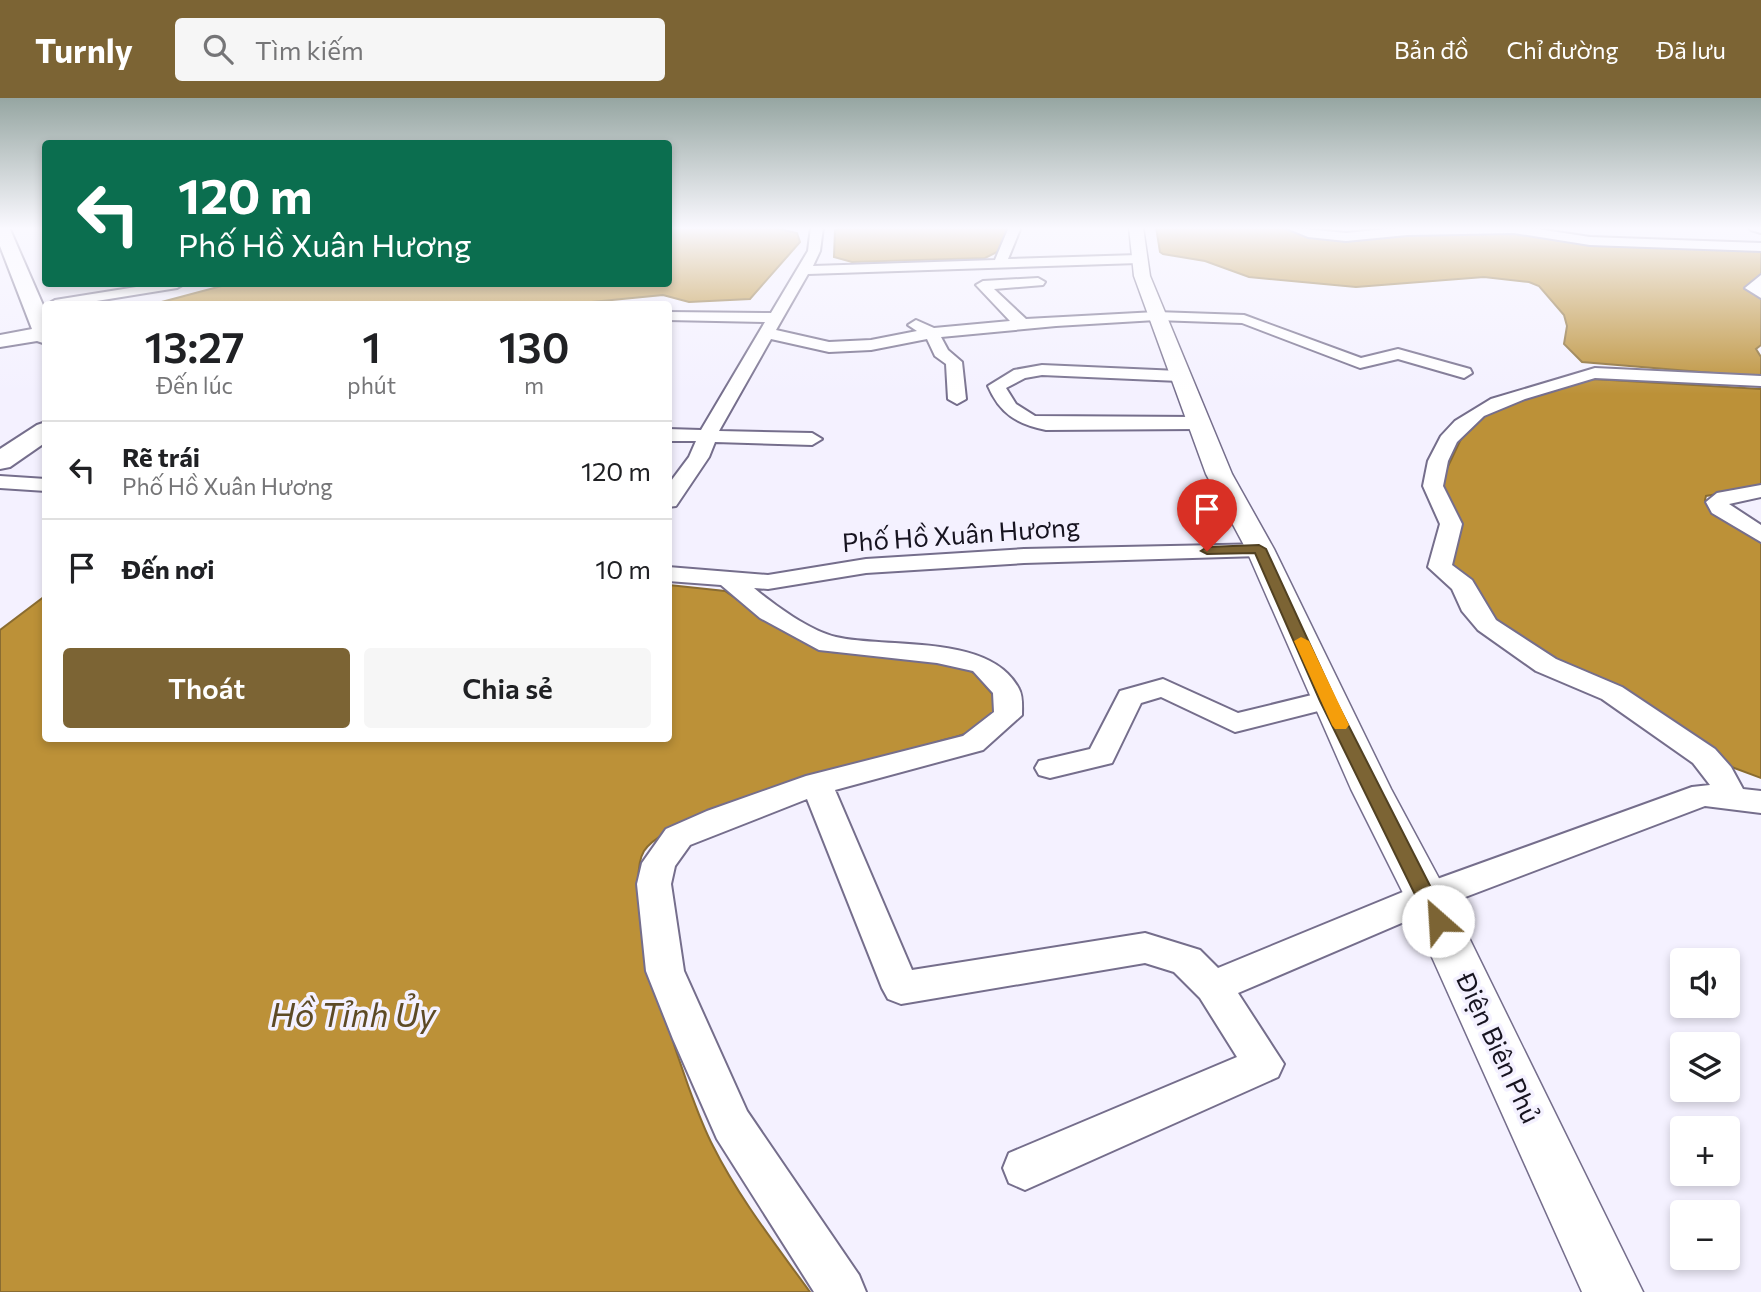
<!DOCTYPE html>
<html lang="vi">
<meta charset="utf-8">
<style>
body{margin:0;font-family:Commissioner,sans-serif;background:#f6f6f6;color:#202124;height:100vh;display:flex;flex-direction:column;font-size:26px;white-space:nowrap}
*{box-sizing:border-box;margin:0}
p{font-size:23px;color:#757577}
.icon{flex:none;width:38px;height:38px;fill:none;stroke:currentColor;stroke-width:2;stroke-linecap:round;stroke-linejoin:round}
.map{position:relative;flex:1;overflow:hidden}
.details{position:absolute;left:42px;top:203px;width:630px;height:441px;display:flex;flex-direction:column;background:#fff;border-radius:7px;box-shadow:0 4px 10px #0003}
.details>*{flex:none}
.guide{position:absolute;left:42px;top:42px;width:630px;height:147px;border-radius:7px;box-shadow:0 4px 10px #0003;background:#0b6e4f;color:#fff;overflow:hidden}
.buttons{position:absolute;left:1670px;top:850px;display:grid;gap:14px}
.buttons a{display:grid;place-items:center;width:70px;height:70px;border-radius:7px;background:#fff;box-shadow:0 4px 10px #0003;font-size:35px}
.pin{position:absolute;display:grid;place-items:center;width:60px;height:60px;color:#fff;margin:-72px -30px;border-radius:50% 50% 50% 0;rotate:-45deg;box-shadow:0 0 7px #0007}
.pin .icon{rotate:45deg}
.me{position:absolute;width:77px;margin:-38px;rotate:334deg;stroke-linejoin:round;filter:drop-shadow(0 0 5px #0008)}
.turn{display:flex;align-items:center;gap:24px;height:147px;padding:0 21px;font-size:32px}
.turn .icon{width:91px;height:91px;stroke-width:2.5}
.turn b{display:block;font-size:49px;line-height:60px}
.eta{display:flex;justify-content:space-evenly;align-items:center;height:119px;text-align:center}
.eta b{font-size:42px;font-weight:600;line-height:49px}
.button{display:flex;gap:14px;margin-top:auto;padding:14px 21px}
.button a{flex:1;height:80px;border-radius:7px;background:#7c6434;color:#fff;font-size:28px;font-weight:600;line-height:80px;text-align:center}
.button a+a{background:#f6f6f6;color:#202124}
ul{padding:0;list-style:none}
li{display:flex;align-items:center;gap:21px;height:98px;padding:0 21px;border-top:2px solid #e0e0e0}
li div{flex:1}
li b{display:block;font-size:26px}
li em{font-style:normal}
header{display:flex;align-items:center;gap:42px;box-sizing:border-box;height:98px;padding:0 35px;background:#7c6434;color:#fff}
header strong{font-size:33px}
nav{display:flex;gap:38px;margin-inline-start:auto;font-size:24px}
.search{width:490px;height:63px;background:#f6f6f6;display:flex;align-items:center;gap:18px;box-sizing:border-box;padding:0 24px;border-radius:7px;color:#757577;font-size:26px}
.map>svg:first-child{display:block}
.water{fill:#bc9138;stroke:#8a6c31;stroke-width:2}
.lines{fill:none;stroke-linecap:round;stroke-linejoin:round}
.minor-casing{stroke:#756e8c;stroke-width:4}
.tertiary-casing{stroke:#756e8c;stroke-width:3}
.secondary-casing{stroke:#756e8c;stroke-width:4}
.minor{fill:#fff;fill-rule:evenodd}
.tertiary{fill:#fff;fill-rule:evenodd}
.secondary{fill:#fff;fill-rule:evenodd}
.route{fill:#7c6434;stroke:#514122;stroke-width:2}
.slow{fill:#f59e0b}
.labels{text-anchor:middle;stroke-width:7;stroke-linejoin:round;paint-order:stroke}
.street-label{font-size:26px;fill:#171420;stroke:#f4f1ff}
.near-water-label{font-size:33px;font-style:italic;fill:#5d4a25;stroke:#f4f1ff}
</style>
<header>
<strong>Turnly</strong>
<div class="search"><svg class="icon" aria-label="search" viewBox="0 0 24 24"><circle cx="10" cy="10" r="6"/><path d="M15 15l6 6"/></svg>Tìm kiếm</div>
<nav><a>Bản đồ</a><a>Chỉ đường</a><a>Đã lưu</a></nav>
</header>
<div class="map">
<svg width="1761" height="1194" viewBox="0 0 1761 1194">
<rect width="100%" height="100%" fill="#f4f1ff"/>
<!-- water -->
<g class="water">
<polygon points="669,129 771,129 797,135 800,144 750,201 689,204 663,197 571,206 154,206 229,186 668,186"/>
<polygon points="846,129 1010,129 999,153 985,160 852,164 834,159 835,132"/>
<polygon points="1156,129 1285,129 1306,137 1497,132 1589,143 1761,152 1761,176 1745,191 1761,200 1761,247 1756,251 1761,259 1761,279 1582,264 1564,246 1567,228 1564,217 1539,188 1529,184 1484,179 1356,189 1249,179 1205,163 1163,156 1160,154"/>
<polygon points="1593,281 1761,291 1761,389 1706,398 1705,402 1761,441 1761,680 1729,668 1499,529 1449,468 1442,381 1469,324 1524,299"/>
<path d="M 669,487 L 725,493 L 779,530 L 831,554 L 899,558 L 961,567 L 975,576 L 995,599 L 995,613 C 988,619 982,626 975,631 C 966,637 951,640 940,643 C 898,657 855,665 812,678 C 778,689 661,725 644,753 C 618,796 689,1002 713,1048 C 739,1100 776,1147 810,1194 L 0,1194 L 0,532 L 45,498 L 46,640 L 668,640 Z"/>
</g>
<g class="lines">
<defs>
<g id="minor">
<polygon points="811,129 823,129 820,153 813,168 995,162 1009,129 1021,129 1008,161 1138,157 1144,161 1138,165 808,176 776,232 829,244 871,242 917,233 908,227 916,222 934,230 1010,223 976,187 983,183 1038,180 1045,184 1043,187 994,191 1026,221 1156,214 1244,217 1361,260 1398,251 1470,271 1472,275 1464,280 1398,261 1360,270 1242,225 1156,222 1056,228 941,239 948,252 962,264 966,301 957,306 948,301 946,266 935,258 927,241 871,252 829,254 771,241 719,333 812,335 822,341 812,347 715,344 709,359 676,408 668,409 668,387 689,359 696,343 668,343 668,331 701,332 765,224 668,222 668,214 771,215 808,153"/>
<polygon points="1284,129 1346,135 1407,129 1524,129 1590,139 1761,145 1761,153 1590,147 1514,135 1407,137 1346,143 1308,139"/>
<polygon points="1761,177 1761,200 1745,190"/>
<polygon points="155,186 184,186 177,190 78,206 48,206 55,202"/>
<path d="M 1042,267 L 1179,273 L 1187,278 L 1179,283 L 1042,277 L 1025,280 L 1006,290 L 1016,306 L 1035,318 L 1197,319 L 1206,325 L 1197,331 L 1046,332 C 1017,326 1000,316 988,288 L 1014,272 Z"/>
<path d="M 1595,270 L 1761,278 L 1761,288 L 1595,280 L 1525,301 L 1484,318 L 1457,344 L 1448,363 L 1443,388 L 1462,426 L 1452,467 L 1472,482 L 1496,522 L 1556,561 L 1622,589 L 1715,651 L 1731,669 L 1743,691 L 1761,693 L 1761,715 L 1705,708 L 1439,809 L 1238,895 L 1284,966 L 1278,979 L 1025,1092 L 1009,1085 L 1003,1070 L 1009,1055 L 1237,959 L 1200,900 L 1174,874 L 1145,865 L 901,906 L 888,901 L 882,890 L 807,701 L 690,747 L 675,768 L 671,786 L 684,873 L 747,1013 L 859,1177 L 866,1194 L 814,1194 L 717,1041 L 673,941 L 646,873 L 637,786 L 642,765 L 666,731 L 707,713 L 806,678 L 963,638 L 994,614 L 993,595 L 973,573 L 937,565 L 819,552 L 760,520 L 721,487 L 668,483 L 668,469 L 768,477 L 866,461 L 1024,451 L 1268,446 L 1271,451 L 1268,456 L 1260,458 L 1024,465 L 866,475 L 768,491 L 754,490 C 774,507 810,533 836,539 C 888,551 991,535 1019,591 C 1023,598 1022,609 1022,617 L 983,652 L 835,692 L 912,872 L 1145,835 L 1200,852 L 1218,870 L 1415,789 L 1692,689 L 1710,687 L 1693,665 L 1602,601 L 1536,573 L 1478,532 L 1462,513 L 1452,491 L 1428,469 L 1440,426 L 1423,388 L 1428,363 L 1441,338 L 1455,323 L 1491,301 Z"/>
<polygon points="0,378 46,381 46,393 0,390"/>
<polygon points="1761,387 1761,399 1729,406 1761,427 1761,444 1712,415 1706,404 1717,395"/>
<polygon points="1163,581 1238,615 1328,593 1338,596 1342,602 1338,608 1235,634 1161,599 1141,605 1112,665 1050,680 1039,677 1035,670 1039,663 1090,651 1120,593"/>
</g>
<polygon id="tertiary" points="1129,129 1143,129 1150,178 1232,376 1274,451 1391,691 1449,799 1643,1194 1582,1194 1405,799 1351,691 1246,451 1206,376 1134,178"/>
<g id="secondary">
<polygon points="0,129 9,129 46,214 46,246 37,243 0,249 0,237 32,231 0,148"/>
<polygon points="1749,129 1761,129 1761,135 1751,132"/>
<polygon points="46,324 46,344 10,369 0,371 0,351 37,327"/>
</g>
</defs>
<!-- minor casing -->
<use href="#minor" class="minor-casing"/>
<!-- tertiary casing -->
<use href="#tertiary" class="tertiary-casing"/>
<!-- secondary casing -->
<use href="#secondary" class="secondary-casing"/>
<!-- minor -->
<use href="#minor" class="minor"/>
<!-- tertiary -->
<use href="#tertiary" class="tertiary"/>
<!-- secondary -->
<use href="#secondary" class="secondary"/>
</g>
<!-- sky -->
<linearGradient id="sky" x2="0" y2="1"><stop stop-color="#96a6a2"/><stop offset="0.44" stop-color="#faf9ff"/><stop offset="1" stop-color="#faf9ff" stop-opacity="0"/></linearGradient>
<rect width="1761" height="296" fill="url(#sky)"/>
<!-- route -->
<polygon class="route" points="1259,447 1266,451 1336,603 1448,823 1445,829 1431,829 1428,823 1320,603 1255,455 1207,456 1201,453 1207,449"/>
<!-- slow -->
<polygon class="slow" points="1301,539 1309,543 1349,627 1346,631 1335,631 1332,627 1294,543"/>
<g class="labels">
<!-- street labels -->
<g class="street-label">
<text transform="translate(961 437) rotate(-4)" y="9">Phố Hồ Xuân Hương</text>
<text transform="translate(1498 950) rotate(65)" y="9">Điện Biên Phủ</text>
</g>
<!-- near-water labels -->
<g class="near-water-label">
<text x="353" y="929">Hồ Tỉnh Ủy</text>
</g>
</g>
</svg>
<div class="buttons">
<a><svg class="icon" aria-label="sound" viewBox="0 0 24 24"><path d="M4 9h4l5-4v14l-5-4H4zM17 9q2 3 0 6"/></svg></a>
<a><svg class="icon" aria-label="layers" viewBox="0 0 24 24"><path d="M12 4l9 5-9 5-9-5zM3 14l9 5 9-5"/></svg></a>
<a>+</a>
<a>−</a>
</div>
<div class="pin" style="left:1207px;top:453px;background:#d93025"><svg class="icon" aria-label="arrive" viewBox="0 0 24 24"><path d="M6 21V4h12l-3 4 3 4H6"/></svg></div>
<svg class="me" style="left:1438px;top:823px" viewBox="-20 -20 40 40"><circle r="19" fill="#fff"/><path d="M0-13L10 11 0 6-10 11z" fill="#7c6434"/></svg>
<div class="guide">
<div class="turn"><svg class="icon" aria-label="left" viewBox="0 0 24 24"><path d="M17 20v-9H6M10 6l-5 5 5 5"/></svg><div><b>120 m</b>Phố Hồ Xuân Hương</div></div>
</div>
<section class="details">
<div class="eta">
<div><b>13:27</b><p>Đến lúc</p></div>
<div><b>1</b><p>phút</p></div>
<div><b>130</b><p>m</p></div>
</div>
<ul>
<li><svg class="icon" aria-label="left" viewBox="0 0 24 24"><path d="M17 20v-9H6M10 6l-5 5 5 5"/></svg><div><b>Rẽ trái</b><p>Phố Hồ Xuân Hương</p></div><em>120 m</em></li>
<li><svg class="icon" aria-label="arrive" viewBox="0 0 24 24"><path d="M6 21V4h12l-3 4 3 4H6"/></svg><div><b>Đến nơi</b></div><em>10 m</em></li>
</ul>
<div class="button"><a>Thoát</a><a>Chia sẻ</a></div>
</section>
</div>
